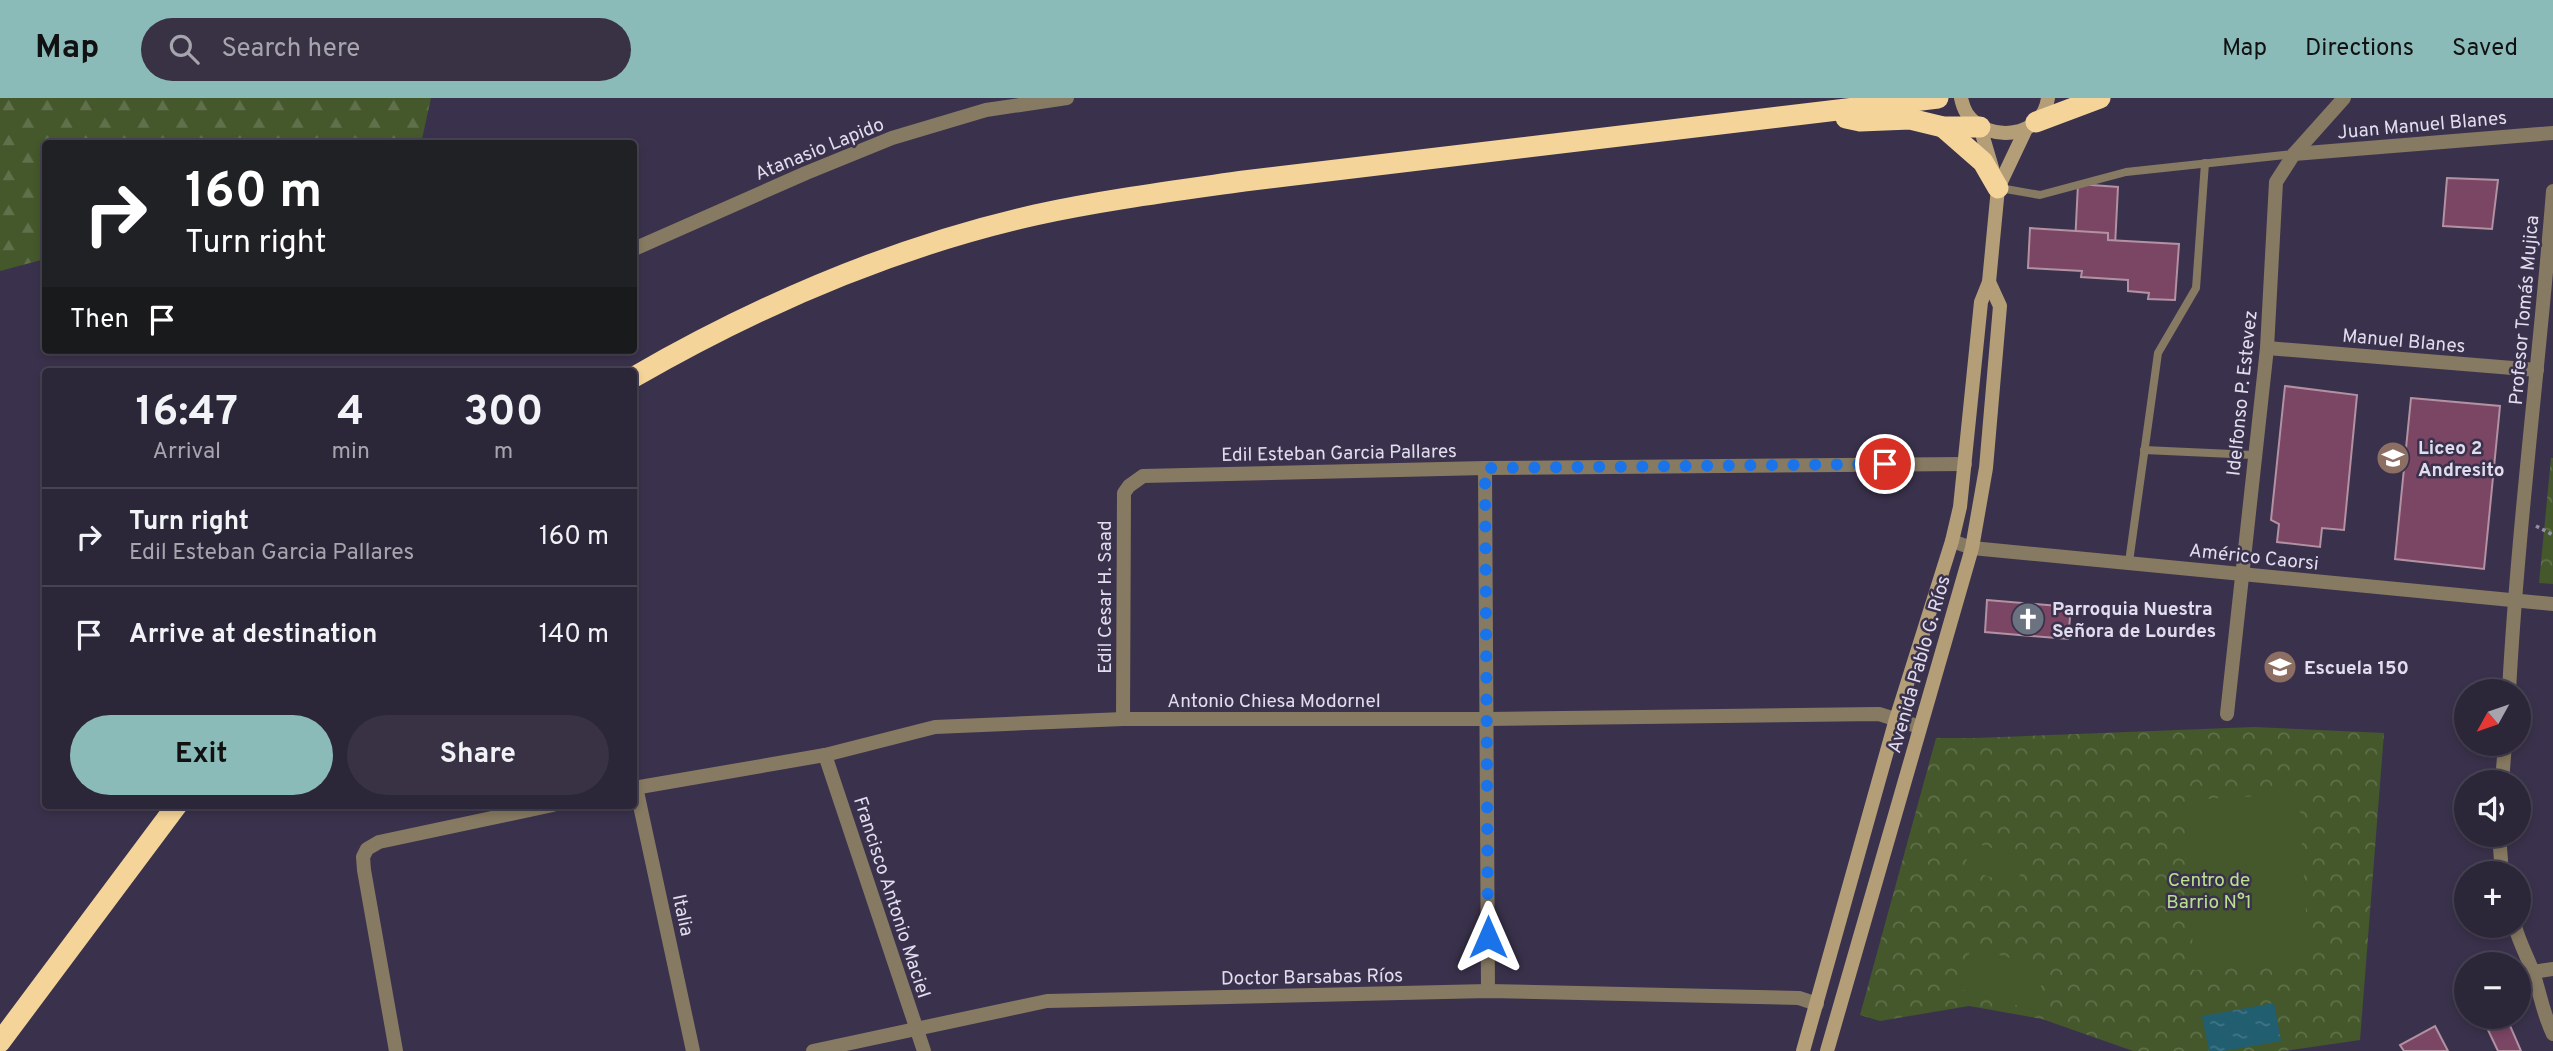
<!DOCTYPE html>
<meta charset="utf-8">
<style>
body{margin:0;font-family:Overpass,sans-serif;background:#383244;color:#f1f3f6;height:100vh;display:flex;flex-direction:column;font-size:26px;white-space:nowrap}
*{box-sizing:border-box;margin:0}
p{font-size:23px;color:#a6a5ae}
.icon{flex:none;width:38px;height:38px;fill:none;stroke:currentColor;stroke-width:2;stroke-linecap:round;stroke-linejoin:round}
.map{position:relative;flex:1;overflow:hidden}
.sheet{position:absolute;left:42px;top:270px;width:595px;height:441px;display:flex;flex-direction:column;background:#2c2639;border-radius:7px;box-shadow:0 4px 10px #0003,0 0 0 2px #484353}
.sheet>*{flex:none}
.top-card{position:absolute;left:42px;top:42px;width:595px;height:214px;border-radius:7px;box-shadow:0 4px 10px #0003,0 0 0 2px #484353;background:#202124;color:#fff;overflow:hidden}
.needle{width:46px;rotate:230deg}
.buttons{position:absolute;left:2454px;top:581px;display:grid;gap:14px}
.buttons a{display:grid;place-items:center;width:77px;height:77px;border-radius:50%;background:#2c2639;box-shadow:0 4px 10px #0003,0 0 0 2px #484353;font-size:35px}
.pin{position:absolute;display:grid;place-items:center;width:60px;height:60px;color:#fff;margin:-30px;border:4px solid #fff;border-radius:50%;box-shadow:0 2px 7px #0007}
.me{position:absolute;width:77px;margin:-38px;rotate:0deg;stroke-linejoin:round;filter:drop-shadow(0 0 5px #0008)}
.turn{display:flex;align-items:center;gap:24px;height:147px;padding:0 28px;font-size:32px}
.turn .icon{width:91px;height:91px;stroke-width:2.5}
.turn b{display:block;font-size:49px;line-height:60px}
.then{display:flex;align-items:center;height:66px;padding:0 28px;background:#0003;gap:14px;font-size:26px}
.eta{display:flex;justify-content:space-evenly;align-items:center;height:119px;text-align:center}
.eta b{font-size:42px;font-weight:700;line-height:49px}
.action{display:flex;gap:14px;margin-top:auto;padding:14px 28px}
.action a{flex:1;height:80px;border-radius:42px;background:#8bbbb9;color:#111;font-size:28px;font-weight:700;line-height:80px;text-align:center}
.action a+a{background:#383244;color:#f1f3f6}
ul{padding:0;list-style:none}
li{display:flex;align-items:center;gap:21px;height:98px;padding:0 28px;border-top:2px solid #484353}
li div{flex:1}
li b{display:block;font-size:26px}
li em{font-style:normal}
header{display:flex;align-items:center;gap:42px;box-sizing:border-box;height:98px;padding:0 35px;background:#8bbbb9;color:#111}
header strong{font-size:33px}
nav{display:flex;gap:38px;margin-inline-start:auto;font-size:24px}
.search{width:490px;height:63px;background:#383244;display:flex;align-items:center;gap:18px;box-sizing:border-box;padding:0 24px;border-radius:38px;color:#a6a5ae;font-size:26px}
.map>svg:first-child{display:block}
.forest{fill:url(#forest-firs)}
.park{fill:url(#park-crowns)}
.pitch{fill:#44582b}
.water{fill:url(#water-ripples)}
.building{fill:#7b4564;stroke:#b291a2;stroke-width:2}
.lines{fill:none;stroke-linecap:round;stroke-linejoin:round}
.path{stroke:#958fa4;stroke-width:3.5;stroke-dasharray:3.5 3.5;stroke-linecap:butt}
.lane{stroke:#877a62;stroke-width:8}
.street{stroke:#877a62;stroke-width:14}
.secondary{stroke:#b39e78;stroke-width:14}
.highway{stroke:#f4d498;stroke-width:21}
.route{stroke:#1a73e8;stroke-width:12;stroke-dasharray:0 21.6}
.labels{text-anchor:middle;stroke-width:5;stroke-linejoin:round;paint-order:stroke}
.street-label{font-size:19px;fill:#e1ddee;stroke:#3a324c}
.poi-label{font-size:19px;font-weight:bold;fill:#e1ddee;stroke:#3a324c;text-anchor:start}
.park-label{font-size:19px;fill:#bae08e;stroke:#3a324c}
</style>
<header>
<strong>Map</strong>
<div class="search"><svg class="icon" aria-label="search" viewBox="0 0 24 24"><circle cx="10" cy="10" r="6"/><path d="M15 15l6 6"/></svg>Search here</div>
<nav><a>Map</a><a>Directions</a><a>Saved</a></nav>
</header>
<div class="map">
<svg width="2553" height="953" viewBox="0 0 2553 953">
<defs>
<pattern id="forest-firs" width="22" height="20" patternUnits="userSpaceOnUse" patternTransform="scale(1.75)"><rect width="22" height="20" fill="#44582b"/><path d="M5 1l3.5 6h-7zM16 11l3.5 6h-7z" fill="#5f704a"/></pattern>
<pattern id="park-crowns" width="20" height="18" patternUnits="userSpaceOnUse" patternTransform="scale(1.75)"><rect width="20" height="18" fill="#44582b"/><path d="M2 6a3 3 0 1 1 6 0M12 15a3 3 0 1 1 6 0" fill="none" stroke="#5f704a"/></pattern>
<pattern id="water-ripples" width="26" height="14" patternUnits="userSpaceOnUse" patternTransform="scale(1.75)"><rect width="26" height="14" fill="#215e70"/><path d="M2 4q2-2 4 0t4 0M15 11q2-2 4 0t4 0" fill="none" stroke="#417585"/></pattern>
</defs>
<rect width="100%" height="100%" fill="#3a324c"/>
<!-- forest -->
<polygon class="forest" points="0,0 431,0 422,41 403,45 46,46 45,161 0,173"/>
<!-- park -->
<g class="park">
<polygon points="2551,360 2553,360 2553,486 2539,485"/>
<polygon points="2254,629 2384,635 2360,942 2284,953 2133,953 2042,921 1969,908 1880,923 1860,917 1936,640 1976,640"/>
</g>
<!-- pitch -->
<g class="pitch">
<polygon points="2299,696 2309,866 2194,872 2185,702"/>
<polygon points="1972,744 2025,760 2017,787 1964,771"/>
<polygon points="1971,849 2046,870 2034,912 1959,891"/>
</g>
<!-- water -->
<polygon class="water" points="2274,905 2281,943 2224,953 2209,953 2202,918"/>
<!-- building -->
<g class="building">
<polygon points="2447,80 2498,82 2492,131 2443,128"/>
<polygon points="2078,86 2118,89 2115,148 2075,146"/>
<polygon points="2030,130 2108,135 2108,142 2179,146 2175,202 2148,201 2149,195 2128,193 2128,182 2081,179 2082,173 2028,170"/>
<polygon points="2285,288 2357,297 2344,432 2322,430 2320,449 2277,444 2279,426 2271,422"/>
<polygon points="2411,300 2500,308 2484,471 2395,461"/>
<polygon points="1987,502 2071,509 2068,541 1985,534"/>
<polygon points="2477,919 2496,919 2480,926"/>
<polygon points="2508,923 2521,953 2498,953 2488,932"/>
<polygon points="2435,928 2448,953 2404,953 2400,947"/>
</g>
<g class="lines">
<!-- path -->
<polyline class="path" points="2536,428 2553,437"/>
<!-- lane -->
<g class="lane">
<polyline points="2000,90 2040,97 2126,74 2294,56"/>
<polyline points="2144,352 2254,357"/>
<polyline points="2129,464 2158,255 2196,190 2205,65"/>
</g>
<!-- street -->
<g class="street">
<polyline points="2294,56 2553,35"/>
<polyline points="634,151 806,75 892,40 986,12 1067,0"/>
<polyline points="2267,250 2537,272"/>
<polyline points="1485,370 1488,893"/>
<polyline points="1952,443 1972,450 2553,506"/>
<path d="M 2509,593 C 2518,426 2540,260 2553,93"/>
<polyline points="2227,616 2267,250 2276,84 2294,56 2344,0"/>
<polyline points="1123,621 1124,395 1129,388 1143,378 1485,370 1965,366"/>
<polyline points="825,657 924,953"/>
<polyline points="2502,684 2505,646"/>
<polyline points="636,689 693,953"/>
<polyline points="634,690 825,657 935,629 1123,621 1488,621 1879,616 1920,629"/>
<polyline points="2499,737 2502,775"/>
<path d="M 2515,828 C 2519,844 2527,858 2533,874 C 2540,895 2543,916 2553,936"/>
<polyline points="2533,874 2553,871"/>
<polyline points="396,953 364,772 363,759 367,751 379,744 553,707"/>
<polyline points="813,953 1047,903 1488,893 1799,900 1817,906"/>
</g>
<!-- secondary -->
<g class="secondary">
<path d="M 1961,0 C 1962,5 1964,11 1967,16 C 1988,46 2043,40 2048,0"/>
<polyline points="1998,90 2026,31"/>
<polyline points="1803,953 1896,621 1952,443 1960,409 1981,204 1989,184 1998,90 1980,29"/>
<polyline points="1827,953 1972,450 1986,370 2000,208 1989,184"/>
</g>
<!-- highway -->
<g class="highway">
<polyline points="1846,20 1860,23 1910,21 1943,29 1980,29"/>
<polyline points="2036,24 2100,0"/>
<polyline points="1943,29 1983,64 1998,90"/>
<path d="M 634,279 C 759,207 893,149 1035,117 C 1104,102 1174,93 1244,83 L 1938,0"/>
<polyline points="0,944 177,707"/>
</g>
</g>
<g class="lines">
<!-- route -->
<polyline class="route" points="1488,839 1485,370 1885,366"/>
</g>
<!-- icons -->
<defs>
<symbol id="school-disc" viewBox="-11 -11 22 22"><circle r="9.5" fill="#8d6e63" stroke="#3a324c"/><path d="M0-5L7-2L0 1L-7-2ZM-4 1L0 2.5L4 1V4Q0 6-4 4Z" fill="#fff"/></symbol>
<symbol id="church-disc" viewBox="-11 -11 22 22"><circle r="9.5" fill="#6b7280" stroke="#3a324c"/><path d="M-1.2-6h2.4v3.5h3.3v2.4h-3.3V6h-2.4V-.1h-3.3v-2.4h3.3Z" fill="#fff"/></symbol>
</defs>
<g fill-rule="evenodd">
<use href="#school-disc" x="2374" y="341" width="38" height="38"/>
<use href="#church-disc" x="2009" y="502" width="38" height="38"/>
<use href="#school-disc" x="2261" y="550" width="38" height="38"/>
</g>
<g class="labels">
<!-- street labels -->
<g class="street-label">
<text transform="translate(2422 26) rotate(-5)" y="7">Juan Manuel Blanes</text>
<text transform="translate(819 50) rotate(-22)" y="7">Atanasio Lapido</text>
<text transform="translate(2523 212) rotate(-85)" y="7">Profesor Tomás Mujica</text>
<text transform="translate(2404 242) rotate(5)" y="7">Manuel Blanes</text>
<text transform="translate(2241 295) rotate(-84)" y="7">Idelfonso P. Estevez</text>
<text transform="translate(1339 354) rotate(-1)" y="7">Edil Esteban Garcia Pallares</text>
<text transform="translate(2254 458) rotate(6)" y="7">Américo Caorsi</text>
<text transform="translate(1104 499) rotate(-90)" y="7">Edil Cesar H. Saad</text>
<text transform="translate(1918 566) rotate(-74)" y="7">Avenida Pablo G. Ríos</text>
<text x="1274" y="609">Antonio Chiesa Modornel</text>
<text transform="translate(893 799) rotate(72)" y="7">Francisco Antonio Maciel</text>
<text transform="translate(684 817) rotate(78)" y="7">Italia</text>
<text transform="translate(1312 878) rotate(-1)" y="7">Doctor Barsabas Ríos</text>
</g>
<!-- poi labels -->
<g class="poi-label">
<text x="2418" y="356">Liceo 2<tspan x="2418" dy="22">Andresito</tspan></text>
<text x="2052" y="517">Parroquia Nuestra<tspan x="2052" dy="22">Señora de Lourdes</tspan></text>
<text x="2304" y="576">Escuela 150</text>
</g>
<!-- park labels -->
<g class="park-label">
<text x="2209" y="788">Centro de<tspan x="2209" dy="22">Barrio N°1</tspan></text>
</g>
</g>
</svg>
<div class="buttons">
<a><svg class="needle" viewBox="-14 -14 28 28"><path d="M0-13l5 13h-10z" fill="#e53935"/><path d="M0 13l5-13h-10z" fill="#a6a5ae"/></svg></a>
<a><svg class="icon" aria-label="sound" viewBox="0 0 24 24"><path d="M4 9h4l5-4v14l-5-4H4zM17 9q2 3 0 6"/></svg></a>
<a>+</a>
<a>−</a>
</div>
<div class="pin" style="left:1885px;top:366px;background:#d93025"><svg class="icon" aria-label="arrive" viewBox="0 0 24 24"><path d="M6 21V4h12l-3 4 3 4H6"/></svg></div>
<svg class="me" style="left:1488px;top:839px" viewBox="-20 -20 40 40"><path d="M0-17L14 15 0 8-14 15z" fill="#1a73e8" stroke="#fff" stroke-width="4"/></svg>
<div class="top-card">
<div class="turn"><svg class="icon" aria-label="right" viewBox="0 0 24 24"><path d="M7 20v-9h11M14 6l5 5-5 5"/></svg><div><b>160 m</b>Turn right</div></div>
<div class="then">Then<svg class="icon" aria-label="arrive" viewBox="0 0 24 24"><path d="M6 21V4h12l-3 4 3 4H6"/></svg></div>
</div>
<section class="sheet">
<div class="eta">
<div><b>16:47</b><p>Arrival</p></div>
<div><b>4</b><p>min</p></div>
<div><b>300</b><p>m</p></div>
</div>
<ul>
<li><svg class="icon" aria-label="right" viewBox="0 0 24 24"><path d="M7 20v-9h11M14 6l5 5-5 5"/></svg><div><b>Turn right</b><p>Edil Esteban Garcia Pallares</p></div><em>160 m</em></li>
<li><svg class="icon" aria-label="arrive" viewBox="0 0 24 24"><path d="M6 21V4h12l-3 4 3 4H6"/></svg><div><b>Arrive at destination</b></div><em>140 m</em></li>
</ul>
<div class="action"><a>Exit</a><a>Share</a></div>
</section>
</div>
